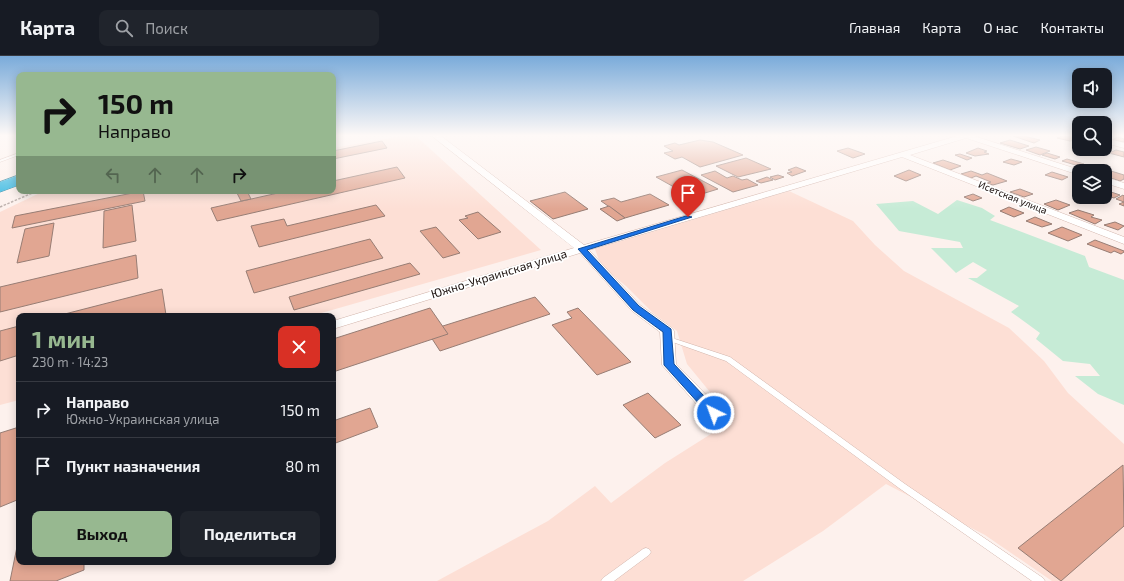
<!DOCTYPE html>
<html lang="ru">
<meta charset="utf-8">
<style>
body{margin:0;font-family:"Exo 2",sans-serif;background:#20242c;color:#f1f3f6;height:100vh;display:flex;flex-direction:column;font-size:15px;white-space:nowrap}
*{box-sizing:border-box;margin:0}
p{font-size:13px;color:#9ea1a6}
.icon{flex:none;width:22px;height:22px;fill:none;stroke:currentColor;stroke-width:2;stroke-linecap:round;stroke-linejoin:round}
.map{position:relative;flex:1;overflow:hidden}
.details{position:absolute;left:16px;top:257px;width:320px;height:252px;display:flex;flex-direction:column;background:#171b24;border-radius:8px;box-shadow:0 2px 10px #0003}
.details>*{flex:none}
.top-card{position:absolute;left:16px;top:16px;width:320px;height:122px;border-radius:8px;box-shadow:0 2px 10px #0003;background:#97b890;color:#111;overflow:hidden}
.controls{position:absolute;left:1072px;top:12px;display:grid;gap:8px}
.controls a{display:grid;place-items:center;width:40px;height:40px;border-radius:8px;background:#171b24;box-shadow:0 2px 10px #0003;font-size:20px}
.pin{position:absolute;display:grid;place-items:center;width:34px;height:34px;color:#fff;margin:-41px -17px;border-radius:50% 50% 50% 0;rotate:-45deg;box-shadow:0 0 4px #0007}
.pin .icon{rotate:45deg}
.me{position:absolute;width:44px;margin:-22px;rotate:318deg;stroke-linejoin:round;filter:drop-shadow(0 0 3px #0008)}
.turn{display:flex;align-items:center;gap:14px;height:84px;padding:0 16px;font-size:18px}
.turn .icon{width:52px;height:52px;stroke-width:2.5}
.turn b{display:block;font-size:28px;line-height:34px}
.lanes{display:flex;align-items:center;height:38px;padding:0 16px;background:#0003;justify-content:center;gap:20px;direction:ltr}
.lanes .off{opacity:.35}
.round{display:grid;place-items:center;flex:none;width:42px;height:42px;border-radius:8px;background:#20242c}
.summary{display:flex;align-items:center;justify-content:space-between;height:68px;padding:0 16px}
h1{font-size:24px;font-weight:700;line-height:30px;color:#97b890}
.primary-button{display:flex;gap:8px;margin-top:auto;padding:8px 16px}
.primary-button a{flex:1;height:46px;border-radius:8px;background:#97b890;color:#111;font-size:16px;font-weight:700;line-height:46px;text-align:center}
.primary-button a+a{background:#20242c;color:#f1f3f6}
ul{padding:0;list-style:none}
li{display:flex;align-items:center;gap:12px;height:56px;padding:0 16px;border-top:1px solid #363941}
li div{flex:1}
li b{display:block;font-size:15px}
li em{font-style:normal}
header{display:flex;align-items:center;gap:24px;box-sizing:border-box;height:56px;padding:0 20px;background:#171b24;border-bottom:1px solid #363941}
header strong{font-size:19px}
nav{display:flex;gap:22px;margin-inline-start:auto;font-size:14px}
.search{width:280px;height:36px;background:#20242c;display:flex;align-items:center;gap:10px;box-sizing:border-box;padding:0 14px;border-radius:8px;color:#9ea1a6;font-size:15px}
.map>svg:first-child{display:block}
.built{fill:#fddfd5}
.green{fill:#c6ebd6}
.building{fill:#e1a692;stroke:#977d74}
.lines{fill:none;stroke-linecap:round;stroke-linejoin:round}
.lane-casing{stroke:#d2b5ac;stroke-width:1}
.street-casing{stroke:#d2b5ac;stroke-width:1}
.highway-casing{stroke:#217a96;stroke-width:1}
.path{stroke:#b9ada9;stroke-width:1.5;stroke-dasharray:2.5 1.5;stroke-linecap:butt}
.lane{fill:#fff;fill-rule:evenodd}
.street{fill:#fff;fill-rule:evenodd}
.highway{fill:#26b3e0;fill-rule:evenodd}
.route{fill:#1a73e8;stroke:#114b97}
.labels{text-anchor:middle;stroke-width:3.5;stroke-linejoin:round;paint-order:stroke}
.far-street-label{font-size:10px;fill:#190f0c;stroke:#fff}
.street-label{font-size:12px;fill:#190f0c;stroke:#fff}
</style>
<header>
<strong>Карта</strong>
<div class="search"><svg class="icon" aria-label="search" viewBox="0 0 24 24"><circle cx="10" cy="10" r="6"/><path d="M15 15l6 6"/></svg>Поиск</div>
<nav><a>Главная</a><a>Карта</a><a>О нас</a><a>Контакты</a></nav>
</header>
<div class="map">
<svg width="1124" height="525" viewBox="0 0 1124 525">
<rect width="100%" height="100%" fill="#fdf1ed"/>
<!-- built -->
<g class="built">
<polygon points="402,80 416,80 541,194 311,260 19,260 19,344 0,349 0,156 44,135 333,135 333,92"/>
<polygon points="789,135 853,165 875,189 904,215 1009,272 1044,305 1068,337 1124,388 1124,525 1052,525 985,479 886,428 823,475 743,525 437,525 548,465 595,430 611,447 665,407 733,364 687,308 677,275 653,257 626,230 601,210 595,193"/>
</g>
<!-- green -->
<polygon class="green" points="957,144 982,152 995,160 990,164 1085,200 1089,211 1124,224 1124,349 1098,338 1075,320 1100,320 1090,308 1063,305 1036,283 1040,277 1011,256 1019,250 968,222 977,222 987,214 973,206 956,217 931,192 963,192 960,186 899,175 876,148 913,145 938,158"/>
<!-- building -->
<g class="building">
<polygon points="1013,80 1024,80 1040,84 1034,87"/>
<polygon points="1062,80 1068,80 1078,83 1070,85 1057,82"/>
<polygon points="1118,81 1124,83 1124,86 1112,84"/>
<polygon points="700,84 713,86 743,99 700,111 682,101 675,103 664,97 673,95 664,90 675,87 679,89"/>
<polygon points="1010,84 1029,90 1020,93 1000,87"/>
<polygon points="382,85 387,92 333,103 333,95"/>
<polygon points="1036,91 1050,95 1040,99 1026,94"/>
<polygon points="848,92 865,98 853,102 837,95"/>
<polygon points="978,92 987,95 984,96 989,98 975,100 966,97"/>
<polygon points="1116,94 1124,96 1124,101 1109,97"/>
<polygon points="1047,97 1060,101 1055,103 1042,99"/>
<polygon points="960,98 972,102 967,104 955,99"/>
<polygon points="746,102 771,113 738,121 716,110"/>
<polygon points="1011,103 1022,106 1014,109 1003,106"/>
<polygon points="1067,103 1084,108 1079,110 1062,105"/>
<polygon points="943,104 961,110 950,114 933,107"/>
<polygon points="1091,109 1103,112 1092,115 1083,112"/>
<polygon points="397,111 405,122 217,165 211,152 287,135 333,135 333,125"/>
<polygon points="796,111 806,115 792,120 787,117 792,116 788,114"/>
<polygon points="682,114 718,133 692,141 656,121"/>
<polygon points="909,114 921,119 906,125 894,120"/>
<polygon points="715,115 727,122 733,120 742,124 747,123 758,129 733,136 701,119"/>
<polygon points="971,115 982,119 987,117 1007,125 993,129 987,127 991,126 976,120 971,122 961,118"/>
<polygon points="1111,115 1124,119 1124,123 1120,125 1105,120"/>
<polygon points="1052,116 1068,121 1062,124 1045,119"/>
<polygon points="778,119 784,121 775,124 770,121"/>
<polygon points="767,121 773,124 761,127 756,125"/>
<polygon points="1020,133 1033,138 1024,141 1010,136"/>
<polygon points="1105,134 1120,139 1114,142 1105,139"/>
<polygon points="143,135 145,145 12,172 15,160"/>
<polygon points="236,135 247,135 251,143 241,145"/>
<polygon points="565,136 588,153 553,163 530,145"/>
<polygon points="650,138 669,149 625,162 601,145 614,142 621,146"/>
<polygon points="973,138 982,142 973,145 964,141"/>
<polygon points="1123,139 1124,140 1124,150 1119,148 1124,146 1116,143"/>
<polygon points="1056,144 1070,149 1058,154 1044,148"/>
<polygon points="132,149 136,185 103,192 104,155"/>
<polygon points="376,149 385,160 259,191 251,170 284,163 287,170"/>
<polygon points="609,150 625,162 617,165 600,153"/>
<polygon points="1009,151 1024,157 1014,161 1000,155"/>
<polygon points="1078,154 1094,159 1091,161 1102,164 1095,168 1069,157"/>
<polygon points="478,156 501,176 478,183 459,164 468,162 465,160"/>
<polygon points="1035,161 1052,168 1042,171 1026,165"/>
<polygon points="1115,166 1124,170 1118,174 1104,169"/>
<polygon points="54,167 49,200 17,207 25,173"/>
<polygon points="436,171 460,197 443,202 420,175"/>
<polygon points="1062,171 1082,179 1068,185 1048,177"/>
<polygon points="370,183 383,202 254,237 246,215"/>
<polygon points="1095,184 1124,195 1124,196 1121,198 1114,195 1111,197 1087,188"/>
<polygon points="136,199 138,222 0,256 0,231"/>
<polygon points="410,207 420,218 294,254 289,241"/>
<polygon points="162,233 166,259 163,260 57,260"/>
<polygon points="535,241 550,258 440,295 427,275"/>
<polygon points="430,252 448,278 333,316 333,283"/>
<polygon points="578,252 631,306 597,319 552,269 572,262 567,256"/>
<polygon points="19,270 19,299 0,305 0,275"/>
<polygon points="648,337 681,369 655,382 623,349"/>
<polygon points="370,352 378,371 333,388 333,365"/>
<polygon points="19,371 17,444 0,451 0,377"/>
<polygon points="1123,409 1124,470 1061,525 1018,492"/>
<polygon points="19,481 19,506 84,506 84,514 56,525 10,525"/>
</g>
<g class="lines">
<defs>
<g id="lane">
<polygon points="19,97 19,99 0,106 0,104"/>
<polygon points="669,281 730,301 905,428 1043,522 1045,525 1032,525 899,432 726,305 667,284 666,283 667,282"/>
<polygon points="646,492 649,493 651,496 649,499 614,525 601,525 603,522 643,493"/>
</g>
<g id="street">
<polygon points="432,80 441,80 584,189 957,80 974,80 1083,115 1079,115 1079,119 1076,118 966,82 910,99 1124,181 1124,188 902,101 589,194 640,249 672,272 674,275 676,308 720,353 722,357 720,361 714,363 708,361 662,309 660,276 632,255 580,197 333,273 333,265 574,192"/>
<polygon points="1105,82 1124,87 1124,92 1105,87"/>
<polygon points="1105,121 1124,127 1124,133 1105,127"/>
</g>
<polygon id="highway" points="19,119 19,129 0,136 0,126"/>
</defs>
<!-- lane casing -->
<use href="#lane" class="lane-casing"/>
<!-- street casing -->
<use href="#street" class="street-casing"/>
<!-- highway casing -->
<use href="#highway" class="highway-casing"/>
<!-- path -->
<polyline class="path" points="0,151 37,135"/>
<!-- lane -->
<use href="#lane" class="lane"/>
<!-- street -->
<use href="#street" class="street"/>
<!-- highway -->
<use href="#highway" class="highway"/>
</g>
<!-- sky -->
<linearGradient id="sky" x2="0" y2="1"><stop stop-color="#7aabda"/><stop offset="0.52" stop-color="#fef9f7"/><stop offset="1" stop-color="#fef9f7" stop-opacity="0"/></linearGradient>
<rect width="1124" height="153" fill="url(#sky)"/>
<!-- route -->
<polygon class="route" points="686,160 692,161 587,194 639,250 671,273 674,308 718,355 719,357 714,361 710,360 664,309 663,276 633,254 578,193"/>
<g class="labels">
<!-- far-street labels -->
<g class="far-street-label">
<text transform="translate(1013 141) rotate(22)" y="4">Исетская улица</text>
</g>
<!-- street labels -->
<g class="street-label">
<text transform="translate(499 218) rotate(-17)" y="4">Южно-Украинская улица</text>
</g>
</g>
</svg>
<div class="controls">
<a><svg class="icon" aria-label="sound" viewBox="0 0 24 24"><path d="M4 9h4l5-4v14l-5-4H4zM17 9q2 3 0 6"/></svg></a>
<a><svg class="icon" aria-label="search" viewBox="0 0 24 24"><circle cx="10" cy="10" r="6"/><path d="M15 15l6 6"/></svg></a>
<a><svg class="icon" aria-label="layers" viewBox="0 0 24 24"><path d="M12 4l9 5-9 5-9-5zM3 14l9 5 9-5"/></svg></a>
</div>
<div class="pin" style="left:688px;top:161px;background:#d93025"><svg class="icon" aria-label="arrive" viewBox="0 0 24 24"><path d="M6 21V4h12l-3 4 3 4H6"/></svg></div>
<svg class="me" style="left:714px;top:357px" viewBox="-20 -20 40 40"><circle r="17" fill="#1a73e8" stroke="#fff" stroke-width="3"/><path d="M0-11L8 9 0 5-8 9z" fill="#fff"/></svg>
<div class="top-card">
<div class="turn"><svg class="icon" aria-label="right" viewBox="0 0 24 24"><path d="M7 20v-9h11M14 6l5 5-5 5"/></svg><div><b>150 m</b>Направо</div></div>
<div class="lanes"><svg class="icon off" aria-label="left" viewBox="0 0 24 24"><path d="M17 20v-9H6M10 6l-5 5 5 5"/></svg><svg class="icon off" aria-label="ahead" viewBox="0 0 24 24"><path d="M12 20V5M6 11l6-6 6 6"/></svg><svg class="icon off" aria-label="ahead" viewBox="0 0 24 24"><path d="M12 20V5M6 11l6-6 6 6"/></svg><svg class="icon" aria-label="right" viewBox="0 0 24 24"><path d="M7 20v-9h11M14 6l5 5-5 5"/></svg></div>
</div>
<section class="details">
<div class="summary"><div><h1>1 мин</h1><p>230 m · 14:23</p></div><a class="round" style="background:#d93025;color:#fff"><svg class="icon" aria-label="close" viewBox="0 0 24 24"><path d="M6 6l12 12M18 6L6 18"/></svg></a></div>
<ul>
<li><svg class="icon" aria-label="right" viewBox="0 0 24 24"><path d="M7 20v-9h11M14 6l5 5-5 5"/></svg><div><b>Направо</b><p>Южно-Украинская улица</p></div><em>150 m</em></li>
<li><svg class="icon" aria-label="arrive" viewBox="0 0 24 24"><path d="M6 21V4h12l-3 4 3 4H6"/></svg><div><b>Пункт назначения</b></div><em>80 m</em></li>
</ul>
<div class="primary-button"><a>Выход</a><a>Поделиться</a></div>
</section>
</div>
